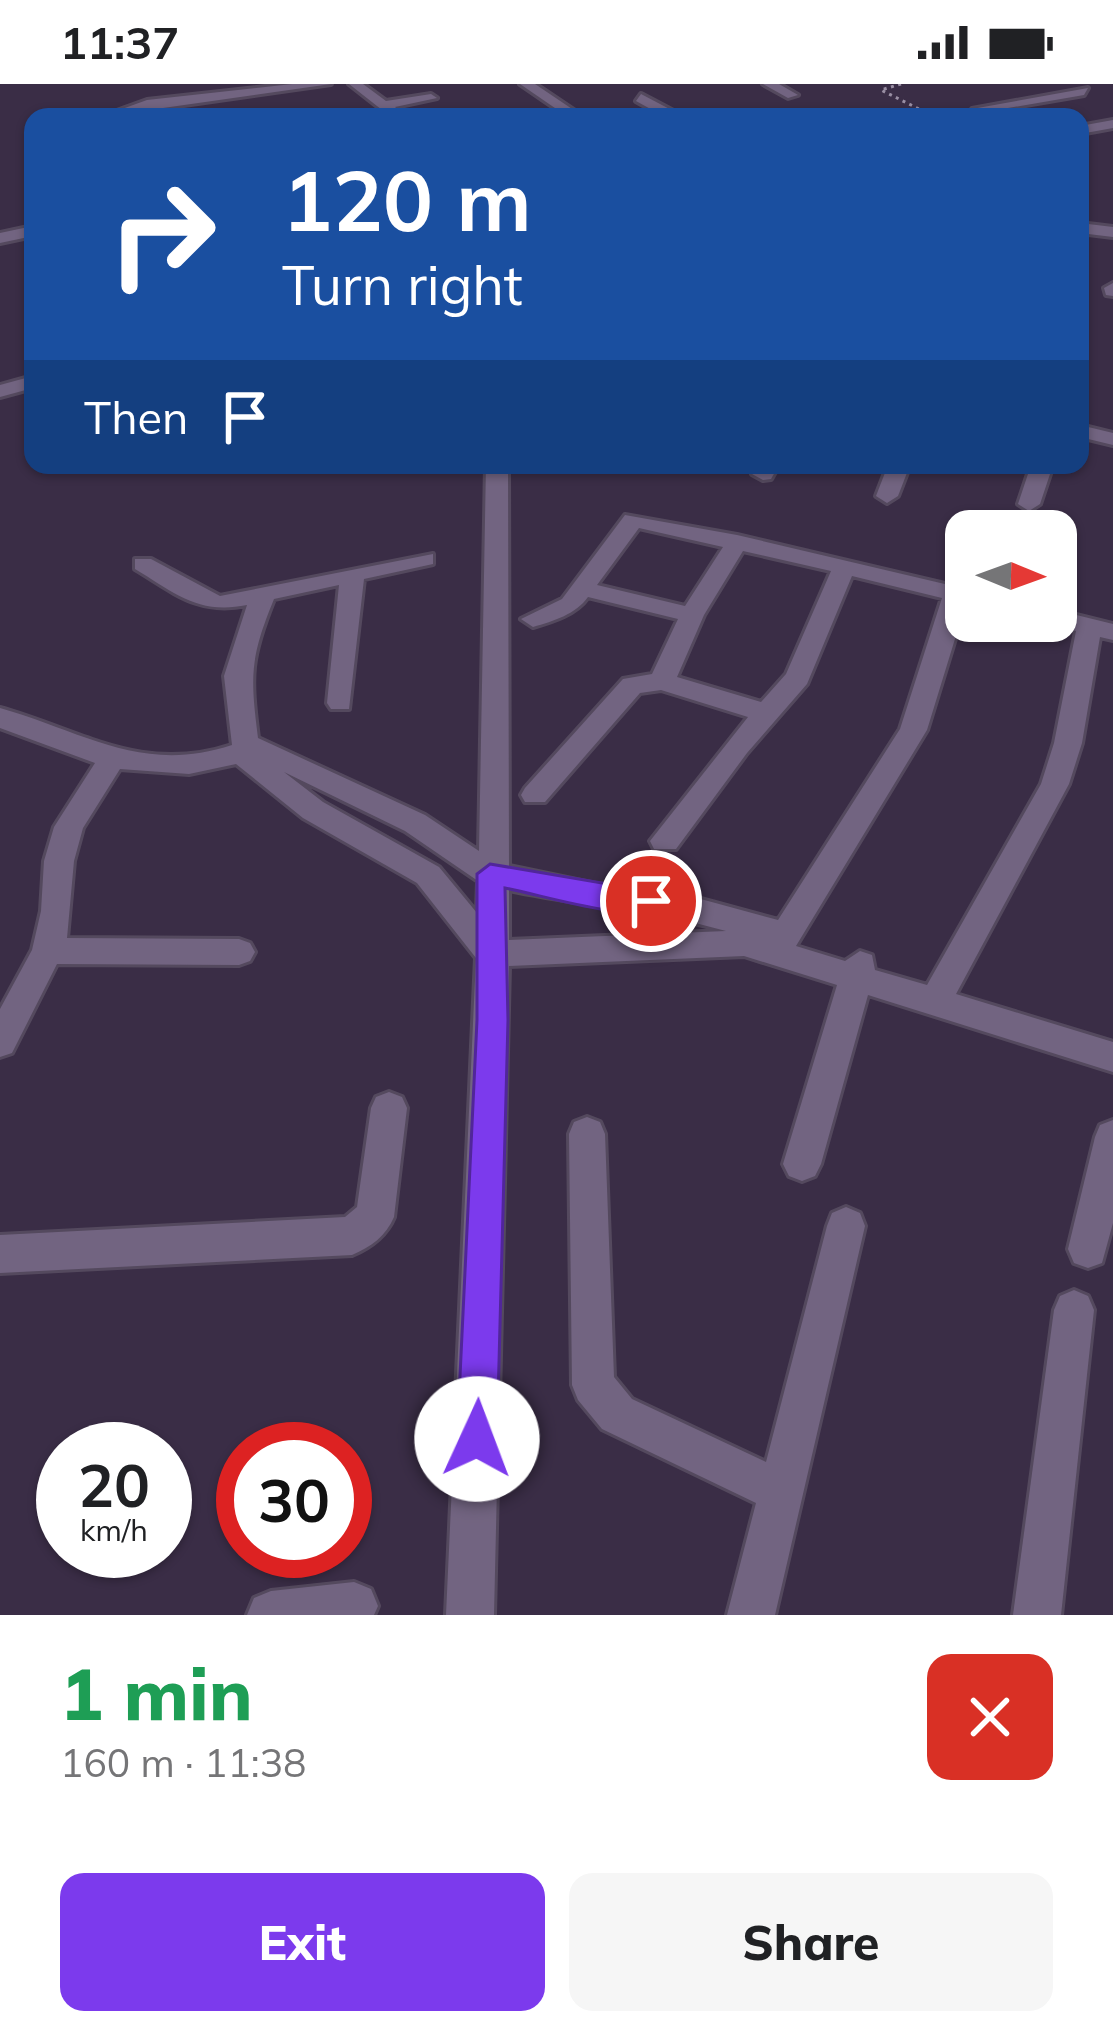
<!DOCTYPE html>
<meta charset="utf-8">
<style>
body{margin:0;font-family:Mulish,sans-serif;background:#f6f6f6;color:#202124;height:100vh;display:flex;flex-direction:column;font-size:45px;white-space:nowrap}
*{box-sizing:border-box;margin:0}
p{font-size:39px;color:#757577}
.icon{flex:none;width:66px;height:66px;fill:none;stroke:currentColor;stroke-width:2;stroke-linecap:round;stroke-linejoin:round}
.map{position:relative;height:1531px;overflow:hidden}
.side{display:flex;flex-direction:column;background:#fff;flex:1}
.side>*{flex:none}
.top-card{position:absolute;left:24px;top:24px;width:1065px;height:366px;border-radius:24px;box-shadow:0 3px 9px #0004;background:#1a4fa0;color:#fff;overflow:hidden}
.needle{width:78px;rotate:91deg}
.controls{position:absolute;left:945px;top:426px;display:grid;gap:24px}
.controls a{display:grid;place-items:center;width:132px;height:132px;border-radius:24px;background:#fff;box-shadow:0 3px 9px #0004;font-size:60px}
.speed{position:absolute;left:36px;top:1338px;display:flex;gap:24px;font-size:60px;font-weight:700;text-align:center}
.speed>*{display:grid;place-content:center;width:156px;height:156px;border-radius:50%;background:#fff;box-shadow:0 3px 9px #0004;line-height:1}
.speed small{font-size:30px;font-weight:400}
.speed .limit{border:18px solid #d22;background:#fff;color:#111}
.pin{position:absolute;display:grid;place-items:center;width:102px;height:102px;color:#fff;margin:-51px;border:6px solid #fff;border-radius:50%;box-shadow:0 3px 12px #0007}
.me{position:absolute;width:132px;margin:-66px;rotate:2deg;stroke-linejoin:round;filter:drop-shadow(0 0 9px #0008)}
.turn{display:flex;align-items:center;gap:42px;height:252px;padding:0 60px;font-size:54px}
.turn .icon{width:156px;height:156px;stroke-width:2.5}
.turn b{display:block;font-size:84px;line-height:102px}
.then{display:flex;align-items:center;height:114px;padding:0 60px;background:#0003;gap:24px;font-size:45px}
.round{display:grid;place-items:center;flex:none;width:126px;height:126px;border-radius:24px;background:#f6f6f6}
.headline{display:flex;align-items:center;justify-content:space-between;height:204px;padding:0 60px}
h1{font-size:72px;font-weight:800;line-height:90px;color:#1e9e55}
.action{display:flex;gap:24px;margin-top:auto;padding:24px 60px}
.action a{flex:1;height:138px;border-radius:24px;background:#7c3aed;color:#fff;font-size:48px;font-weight:800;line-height:138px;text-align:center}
.action a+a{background:#f6f6f6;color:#202124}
.status{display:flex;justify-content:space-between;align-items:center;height:84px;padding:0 60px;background:#fff;direction:ltr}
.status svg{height:33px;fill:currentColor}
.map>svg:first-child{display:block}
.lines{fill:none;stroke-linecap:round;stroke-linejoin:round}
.street-casing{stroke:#54495e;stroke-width:6}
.path{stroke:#9a8fa4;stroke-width:3;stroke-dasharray:3 4.5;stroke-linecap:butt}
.street{fill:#726481;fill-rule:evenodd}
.route{fill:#7c3aed;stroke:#51269a;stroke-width:3}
</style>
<div class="status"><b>11:37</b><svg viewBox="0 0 49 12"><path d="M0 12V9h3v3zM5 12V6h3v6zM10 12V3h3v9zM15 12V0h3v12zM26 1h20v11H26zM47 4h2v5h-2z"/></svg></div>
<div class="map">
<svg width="1113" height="1531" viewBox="0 0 1113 1531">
<rect width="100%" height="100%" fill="#3a2d46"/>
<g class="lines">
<defs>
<g id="street">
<polygon points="292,0 331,0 100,33 147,16"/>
<polygon points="349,0 363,0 386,17 431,10 437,14 395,23 406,33 391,33"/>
<polygon points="520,0 535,0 584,33 568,33"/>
<polygon points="763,0 779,0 798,11 788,14"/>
<polygon points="1088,4 1084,11 979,29 972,25"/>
<polygon points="641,10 679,30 681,33 665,33 636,17"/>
<polygon points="1113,36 1113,44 1080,50 1080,42"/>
<polygon points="1080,139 1113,143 1113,153 1080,149"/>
<polygon points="33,142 33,152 0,159 0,149"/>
<polygon points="1113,199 1113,212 1106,211 1104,204"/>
<polygon points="33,292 33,304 0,313 0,301"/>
<polygon points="1080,341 1113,349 1113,361 1080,353"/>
<path d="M 486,381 L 508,381 L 509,782 L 596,800 L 686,811 L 778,836 L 900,645 L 942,514 L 852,492 L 807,600 L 747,669 L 676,765 L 654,765 L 650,757 L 748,633 L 661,606 L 640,609 L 545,718 L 525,718 L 521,711 L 525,704 L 623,595 L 652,590 L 678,535 L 588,513 C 576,530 554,537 533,543 L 521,535 L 562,515 L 625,431 L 737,451 L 966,505 L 966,519 L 927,646 L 796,862 L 845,877 L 860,867 L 872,871 L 875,886 L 927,901 L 1041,700 L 1054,659 L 1076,547 L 1046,537 L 1056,537 L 1056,526 L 1113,540 L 1113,556 L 1100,553 L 1082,659 L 1069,700 L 956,910 L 1113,958 L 1113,988 L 868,911 L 821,1080 L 815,1092 L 802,1097 L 789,1092 L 783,1080 L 837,901 L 744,872 L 509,882 L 494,1531 L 446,1531 L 476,874 L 417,799 L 303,734 L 236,680 L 189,690 L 120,685 L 83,744 L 74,777 L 67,854 L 239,855 L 250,859 L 255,868 L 250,877 L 239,881 L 57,880 L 12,969 L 0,973 L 0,925 L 32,866 L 41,827 L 44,777 L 54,743 L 95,679 L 0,644 L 0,624 C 82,647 142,691 232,661 L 224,592 L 247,521 C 198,531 175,509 135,485 L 135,475 L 151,475 L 220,512 L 433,470 L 433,480 L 364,495 L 349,625 L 331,625 L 327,619 L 339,501 L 274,515 C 250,574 250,591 258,654 L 425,731 L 479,767 ZM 639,444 L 723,463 L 685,522 L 597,501 ZM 743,467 L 831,487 L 786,590 L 761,618 L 677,593 L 704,531 ZM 284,688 L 405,747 L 478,797 L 477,829 L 439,783 L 323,718 ZM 509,806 C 581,821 655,827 726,847 L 509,856 Z"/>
<polygon points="757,381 779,381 771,395 763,396 752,390"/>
<polygon points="888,381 910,381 898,412 887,419 876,412"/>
<polygon points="1031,381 1053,381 1040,420 1029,427 1018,420"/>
<path d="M 389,1008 L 402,1013 L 407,1024 L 394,1133 C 386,1152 371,1163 352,1171 L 0,1189 L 0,1151 L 345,1133 L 357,1123 L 371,1024 L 376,1013 Z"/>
<polygon points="587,1033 600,1038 605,1050 614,1293 632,1315 766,1378 827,1142 832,1129 846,1123 860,1129 865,1142 775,1531 727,1531 756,1419 602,1345 578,1316 572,1301 569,1050 574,1038"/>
<polygon points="1113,1036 1113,1139 1102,1179 1088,1184 1074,1179 1068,1165 1095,1053 1100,1041"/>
<polygon points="1074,1206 1088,1212 1094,1226 1061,1531 1013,1531 1054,1226 1060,1212"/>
<polygon points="354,1498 371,1505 378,1522 374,1531 247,1531 254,1514 271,1507"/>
</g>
</defs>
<!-- street casing -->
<use href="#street" class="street-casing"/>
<!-- path -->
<polyline class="path" points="901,0 881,6 935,33"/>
<!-- street -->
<use href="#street" class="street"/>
</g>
<!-- route -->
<path class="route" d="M 490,780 L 661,809 L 665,817 L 661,825 C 622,837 546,812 505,804 L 508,936 L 497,1355 L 491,1369 L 477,1375 L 463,1369 L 457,1355 L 477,936 L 477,790 Z"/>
</svg>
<div class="controls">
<a><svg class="needle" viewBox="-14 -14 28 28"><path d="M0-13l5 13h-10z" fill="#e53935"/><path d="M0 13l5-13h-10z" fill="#757577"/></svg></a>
</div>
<div class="speed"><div>20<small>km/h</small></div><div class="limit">30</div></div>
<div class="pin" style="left:651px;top:817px;background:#d93025"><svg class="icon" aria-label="arrive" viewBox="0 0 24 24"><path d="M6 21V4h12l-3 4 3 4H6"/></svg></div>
<svg class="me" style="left:477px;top:1355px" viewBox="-20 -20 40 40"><circle r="19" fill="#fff"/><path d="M0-13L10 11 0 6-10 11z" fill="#7c3aed"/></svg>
<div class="top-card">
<div class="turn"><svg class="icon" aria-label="right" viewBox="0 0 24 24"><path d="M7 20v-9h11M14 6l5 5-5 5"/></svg><div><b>120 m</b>Turn right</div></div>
<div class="then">Then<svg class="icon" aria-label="arrive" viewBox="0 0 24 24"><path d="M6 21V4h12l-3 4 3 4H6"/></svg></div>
</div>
</div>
<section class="side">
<div class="headline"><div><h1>1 min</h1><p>160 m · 11:38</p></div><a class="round" style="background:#d93025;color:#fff"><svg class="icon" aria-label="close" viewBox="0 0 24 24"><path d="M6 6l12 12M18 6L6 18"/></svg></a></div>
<div class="action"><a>Exit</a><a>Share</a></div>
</section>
